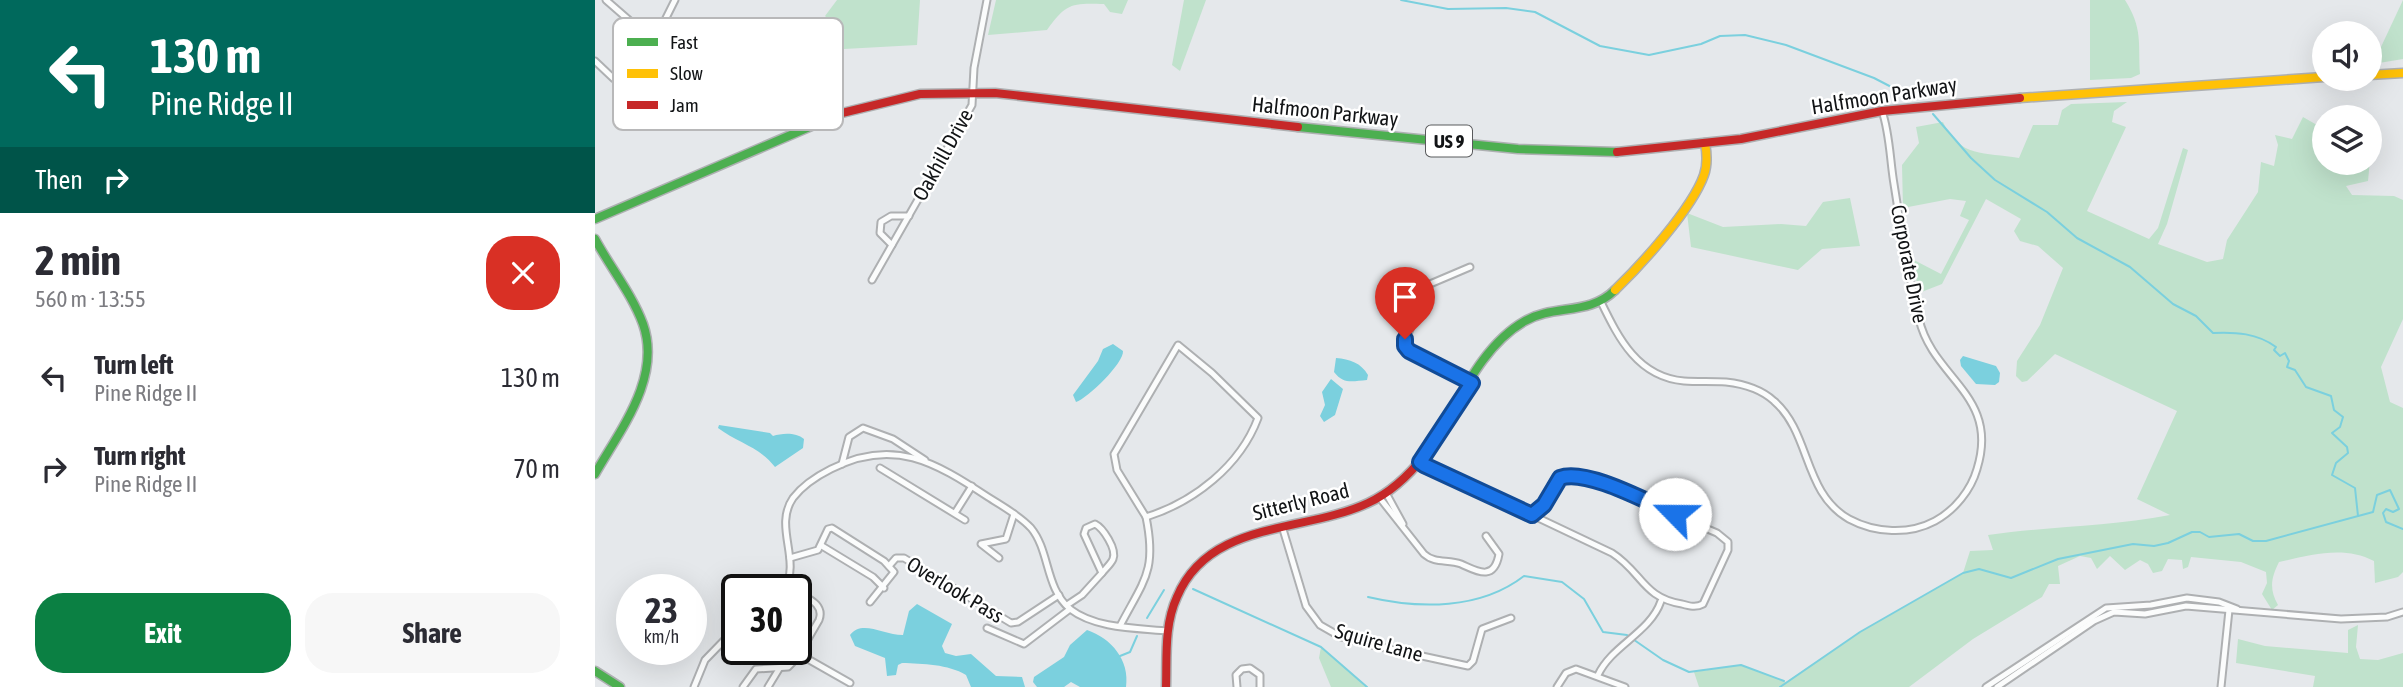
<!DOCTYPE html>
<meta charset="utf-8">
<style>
body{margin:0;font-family:"Asap Condensed",sans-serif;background:#f7f7f7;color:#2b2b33;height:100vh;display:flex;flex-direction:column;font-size:26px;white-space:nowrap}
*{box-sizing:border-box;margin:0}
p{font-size:23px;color:#7c7c81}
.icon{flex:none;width:38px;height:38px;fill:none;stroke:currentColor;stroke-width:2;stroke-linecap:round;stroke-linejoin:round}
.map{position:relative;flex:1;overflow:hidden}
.details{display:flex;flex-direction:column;background:#fff;width:595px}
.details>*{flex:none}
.guide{background:#00695c;color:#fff;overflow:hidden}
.fabs{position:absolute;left:1717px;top:21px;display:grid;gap:14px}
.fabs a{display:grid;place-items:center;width:70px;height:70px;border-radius:50%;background:#fff;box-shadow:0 7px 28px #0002;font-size:35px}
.speed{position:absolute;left:21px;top:574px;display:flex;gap:14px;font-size:35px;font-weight:700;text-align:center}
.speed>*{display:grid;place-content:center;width:91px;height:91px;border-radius:50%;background:#fff;box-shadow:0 7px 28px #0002;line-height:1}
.speed small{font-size:18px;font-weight:400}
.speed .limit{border:4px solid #111;border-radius:10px;background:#fff;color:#111}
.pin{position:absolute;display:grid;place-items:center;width:60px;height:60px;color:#fff;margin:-72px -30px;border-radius:50% 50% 50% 0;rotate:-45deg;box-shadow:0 0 7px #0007}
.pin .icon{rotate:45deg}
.me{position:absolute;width:77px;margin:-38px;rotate:293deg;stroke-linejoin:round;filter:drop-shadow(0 0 5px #0008)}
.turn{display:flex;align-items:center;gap:24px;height:147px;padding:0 35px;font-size:32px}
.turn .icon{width:91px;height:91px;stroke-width:2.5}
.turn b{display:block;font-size:49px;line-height:60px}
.then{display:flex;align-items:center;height:66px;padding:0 35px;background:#0003;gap:14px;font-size:26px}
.round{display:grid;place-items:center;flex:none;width:74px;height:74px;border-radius:28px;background:#f7f7f7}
.summary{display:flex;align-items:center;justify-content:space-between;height:119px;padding:0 35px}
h1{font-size:42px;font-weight:700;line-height:52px}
.primary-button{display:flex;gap:14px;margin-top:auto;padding:14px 35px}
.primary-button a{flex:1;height:80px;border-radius:28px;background:#0b8043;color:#fff;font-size:28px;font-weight:700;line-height:80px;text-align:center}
.primary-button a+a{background:#f7f7f7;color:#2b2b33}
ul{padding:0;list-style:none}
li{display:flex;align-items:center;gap:21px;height:91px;padding:0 35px}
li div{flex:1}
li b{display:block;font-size:26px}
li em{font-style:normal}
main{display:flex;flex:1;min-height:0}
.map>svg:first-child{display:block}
.green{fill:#c0e2cc}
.water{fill:#7bd0de}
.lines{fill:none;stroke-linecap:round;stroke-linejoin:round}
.stream{stroke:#7bd0de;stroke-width:2}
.street-casing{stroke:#aeb0b2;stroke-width:9}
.fast-casing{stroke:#aeb0b2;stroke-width:11}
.slow-casing{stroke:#aeb0b2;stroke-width:11}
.jam-casing{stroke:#aeb0b2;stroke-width:11}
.street{stroke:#fbfcfc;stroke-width:5}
.fast{stroke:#4caf50;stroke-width:8}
.slow{stroke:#ffc107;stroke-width:8}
.jam{stroke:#c62828;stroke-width:8}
.route-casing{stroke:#114b97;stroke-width:18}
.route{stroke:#1a73e8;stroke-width:12}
.labels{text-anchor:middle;stroke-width:5;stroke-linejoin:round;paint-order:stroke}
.shield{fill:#fff;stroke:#595a5c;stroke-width:2}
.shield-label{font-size:19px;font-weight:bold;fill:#121416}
.street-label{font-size:21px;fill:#121416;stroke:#fff}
.key{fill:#fff;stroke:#b8b8b9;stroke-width:2}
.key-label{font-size:19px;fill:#121416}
</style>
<main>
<section class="details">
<div class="guide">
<div class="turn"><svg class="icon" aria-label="left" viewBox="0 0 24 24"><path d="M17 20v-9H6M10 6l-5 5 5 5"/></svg><div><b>130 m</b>Pine Ridge II</div></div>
<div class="then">Then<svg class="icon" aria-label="right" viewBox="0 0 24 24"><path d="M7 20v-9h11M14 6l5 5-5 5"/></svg></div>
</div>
<div class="summary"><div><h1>2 min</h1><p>560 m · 13:55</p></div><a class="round" style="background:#d93025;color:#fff"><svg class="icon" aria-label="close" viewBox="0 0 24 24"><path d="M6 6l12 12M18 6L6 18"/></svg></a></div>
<ul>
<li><svg class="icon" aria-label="left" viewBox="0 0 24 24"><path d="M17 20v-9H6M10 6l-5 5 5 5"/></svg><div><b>Turn left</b><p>Pine Ridge II</p></div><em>130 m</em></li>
<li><svg class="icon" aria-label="right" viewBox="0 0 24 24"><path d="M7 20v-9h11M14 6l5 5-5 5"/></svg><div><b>Turn right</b><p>Pine Ridge II</p></div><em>70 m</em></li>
</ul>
<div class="primary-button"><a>Exit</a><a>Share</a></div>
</section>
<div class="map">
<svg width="1808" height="687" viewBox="0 0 1808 687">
<rect width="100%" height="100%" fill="#e5e8eb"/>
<!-- green -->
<g class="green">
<polygon points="242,0 325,0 322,45 249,49 241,26 230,16"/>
<path d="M 401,0 L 533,0 L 527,14 L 515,12 L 509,4 C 477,3 471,3 452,30 L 393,35 Z"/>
<polygon points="589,0 611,0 585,71 577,65"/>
<path d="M 1495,0 L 1530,0 C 1548,29 1543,42 1545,74 L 1536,78 L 1495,80 Z"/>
<polygon points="1808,0 1808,59 1778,64"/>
<path d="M 1532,102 L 1519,111 L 1517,122 L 1531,127 L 1492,211 L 1554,239 L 1563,228 L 1588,148 L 1593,150 L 1572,224 L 1563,244 L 1612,262 L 1628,259 L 1632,240 L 1663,192 L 1666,162 L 1679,166 L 1683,145 L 1680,135 L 1697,139 L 1708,117 L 1729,129 L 1729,163 L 1774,163 L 1776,149 L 1773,181 L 1751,186 L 1757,195 L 1799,196 L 1808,200 L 1808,319 L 1786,367 L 1795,402 L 1808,408 L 1808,572 L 1803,577 L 1780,583 L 1779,561 C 1749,545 1715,555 1684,562 C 1676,578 1674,589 1683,605 L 1677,610 L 1667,594 L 1672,583 L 1671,572 L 1646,562 L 1596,557 L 1593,567 L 1588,569 L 1587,560 L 1573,559 L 1567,571 L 1558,573 L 1553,564 L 1545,560 L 1530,570 L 1515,556 L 1502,569 L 1496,558 L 1485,556 L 1463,566 L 1465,584 L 1454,584 L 1447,597 L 1378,639 L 1314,687 L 1104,687 L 1099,672 L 1146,665 L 1191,682 L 1265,632 L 1368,573 L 1375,551 L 1398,550 L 1393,535 C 1454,526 1514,527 1575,515 L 1542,499 L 1582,411 L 1460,354 L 1432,381 L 1427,382 L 1421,376 L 1422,361 L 1445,325 L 1468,268 L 1443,246 L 1425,241 L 1419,231 L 1426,219 L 1391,199 L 1347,284 L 1324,293 L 1317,259 L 1346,274 L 1374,220 L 1365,216 L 1371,201 L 1355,199 L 1308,208 L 1307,165 L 1324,143 L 1321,127 L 1348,122 C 1364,158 1390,152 1424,158 L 1438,125 L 1463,125 L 1467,110 L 1476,104 Z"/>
<polygon points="1255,198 1265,246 1227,249 1203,270 1096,247 1092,213 1128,227 1186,224 1211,226 1228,202"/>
<polygon points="1763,625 1761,647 1765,659 1783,660 1808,653 1808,687 1718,687 1720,676 1641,663 1643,639 1670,646 1753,653 1753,630"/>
<polygon points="726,647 772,687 736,687 724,658"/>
</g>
<!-- water -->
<g class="water">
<path d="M 518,344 L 528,351 C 529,363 493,398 481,402 L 478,395 L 503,361 L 508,349 Z"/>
<polygon points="1368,356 1401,366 1405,373 1404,382 1400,385 1381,384 1366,366 1365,360"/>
<path d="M 741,358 C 755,359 766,363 773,375 L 772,380 C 758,381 749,385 739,372 Z"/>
<polygon points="736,379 748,389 740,415 729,422 725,416 730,405 727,392"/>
<path d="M 124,425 L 175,433 L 178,436 C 187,433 201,432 209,439 L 208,448 L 180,467 C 165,447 143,443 123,428 Z"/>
<path d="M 322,604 L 357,624 L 347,646 L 350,653 L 361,656 L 376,654 L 401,676 L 427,677 L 430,687 L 376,687 L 371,675 C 353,664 328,664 307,663 L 303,665 L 301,675 L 292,676 L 290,658 L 260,646 L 255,635 C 267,619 288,635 308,635 L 314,611 Z"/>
<path d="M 492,630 C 516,638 535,660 531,687 L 485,687 L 476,682 L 469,687 L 442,687 L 438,682 L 439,677 L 469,657 L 475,645 Z"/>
</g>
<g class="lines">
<!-- stream -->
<g class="stream">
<polyline points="806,0 853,9 911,8 940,12 1005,46 1054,55 1106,44 1125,36 1150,35 1191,45 1279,78 1308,93"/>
<path d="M 1338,114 L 1376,158 L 1400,180 L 1452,212 L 1482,238 L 1535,267 L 1578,304 L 1601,316 L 1618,333 C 1641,332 1662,333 1681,347 L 1679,350 L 1685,356 L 1690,353 L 1694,361 L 1692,367 L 1700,370 L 1711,387 L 1736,396 L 1739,410 L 1748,417 L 1745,427 L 1737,433 L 1752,447 L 1753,453 L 1741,463 L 1737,475 L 1760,488 L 1763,516"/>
<polyline points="598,589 726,647 772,687"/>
<path d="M 773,597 C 824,609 885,610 929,576 L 967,582 L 989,599 L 1008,632 L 1032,635 L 1068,660 L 1094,672 L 1146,665 L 1189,681"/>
<polyline points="552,618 569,590"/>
<polyline points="525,656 535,652 542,636"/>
<polyline points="1185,687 1265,632 1368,573 1384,569 1416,578 1463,559 1538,544 1559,546 1573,543 1597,532 1605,532 1614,537 1644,534 1658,541 1671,541 1778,512 1782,495 1795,490 1804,509 1798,512 1791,509 1788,513 1791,522 1808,529"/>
</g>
<defs>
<g id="street">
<polyline points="11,0 58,41"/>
<polyline points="0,61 19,79 36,80 45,70 80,0"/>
<polyline points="297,245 285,233 286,222 296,216 314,216"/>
<polyline points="875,267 835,284 809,343 814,351 877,383"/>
<polyline points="277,280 377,105 379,68 392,0"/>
<path d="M 1006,302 C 1024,339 1043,377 1089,381 C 1103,382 1117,381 1131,382 C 1149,384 1166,389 1179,401 C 1216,433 1208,493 1254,519 C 1280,533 1314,535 1340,521 C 1360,510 1376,490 1382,469 C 1405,395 1338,379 1324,319 C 1313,275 1306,229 1299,184 C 1295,161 1295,134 1287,111"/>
<path d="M 583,345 L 617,373 L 663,418 C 645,466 599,502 551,517 L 522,470 L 519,454 Z"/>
<path d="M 825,462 L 846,475 L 937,515 L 949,505 L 965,478 L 974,475 L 995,479 L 1122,533 L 1133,542 L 1133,550 L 1108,604 C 1101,608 1094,606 1087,604 C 1048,598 1047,572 1017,553 L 937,515"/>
<polyline points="247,464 254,437 268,428 298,439 330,460"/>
<polyline points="285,468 370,520"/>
<polyline points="791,493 808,524"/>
<path d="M 784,497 L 829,554 C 840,564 853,559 866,564 C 880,570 899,583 904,554 L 891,536"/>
<polyline points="360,513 377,486"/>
<path d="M 500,524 C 508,528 522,549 518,559 C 516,564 510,569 507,573 L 489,534 L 491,528 Z"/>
<polyline points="687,526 711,606 725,625 746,637 772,644 873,666 878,661 887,629 916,618"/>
<polyline points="227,546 278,577 289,588"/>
<polyline points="195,558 223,550 233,529 237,528 289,561 299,572 275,602"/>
<polyline points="404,558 386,544 411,539 419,514"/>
<polyline points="294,566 301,558 309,558 416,623 423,622 464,595"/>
<path d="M 189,590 C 207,560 178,527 198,498 C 208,485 222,476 236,469 C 298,437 340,462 393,497 C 407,506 424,515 436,528 C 455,551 450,588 475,609 C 501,629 542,628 573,631"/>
<polyline points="472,605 487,595 507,573"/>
<path d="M 525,626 C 549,580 562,571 551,517"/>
<polyline points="392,628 429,644 475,609"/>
<polyline points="204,654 255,683"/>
<path d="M 1003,675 C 1017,645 1055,633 1066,601"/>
<polyline points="99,687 110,660 142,627"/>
<path d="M 148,687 L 161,669 L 193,667 L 202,658 L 224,620 C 230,604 212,598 201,591"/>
<polyline points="173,687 184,669"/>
<polyline points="642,687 641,675 647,669 655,668 665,675 665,687"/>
<polyline points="962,687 971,673 981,669 1030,687"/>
<polyline points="1391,687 1511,608 1556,605 1592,598 1624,602 1642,609"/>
<polyline points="1402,687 1499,621 1519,612 1550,614 1591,606 1746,619 1792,617 1808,612"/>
<polyline points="1626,687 1634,610"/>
</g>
<g id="fast">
<polyline points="703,127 923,149 1022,152"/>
<polyline points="0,219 247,113"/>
<path d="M 0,239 C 15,267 37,294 48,324 C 67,378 25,430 0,474"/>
<path d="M 830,455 C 860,412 882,348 930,321 C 959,304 994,316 1020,290"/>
<polyline points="0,671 25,687"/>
</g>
<g id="slow">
<polyline points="1774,75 1808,73"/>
<polyline points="1425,98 1729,77"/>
<path d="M 1020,290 C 1046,265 1097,209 1109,175 C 1113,164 1112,154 1110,143"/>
</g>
<g id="jam">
<polyline points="247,113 325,94 400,93 703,127"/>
<polyline points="1022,152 1146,139 1287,111 1425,98"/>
<path d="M 571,687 C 572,657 569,625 582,597 C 614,520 709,533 773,503 C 795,493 815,474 830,455"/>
</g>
</defs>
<!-- street casing -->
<use href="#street" class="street-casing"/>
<!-- fast casing -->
<use href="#fast" class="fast-casing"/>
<!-- slow casing -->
<use href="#slow" class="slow-casing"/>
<!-- jam casing -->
<use href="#jam" class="jam-casing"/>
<!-- street -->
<use href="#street" class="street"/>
<!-- fast -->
<use href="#fast" class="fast"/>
<!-- slow -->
<use href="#slow" class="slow"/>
<!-- jam -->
<use href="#jam" class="jam"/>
</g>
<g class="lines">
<defs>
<path id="route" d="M 810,339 L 810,346 L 814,351 L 877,383 L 825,462 L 829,465 L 937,515 L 949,505 L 965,478 C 991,468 1054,503 1080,514"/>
</defs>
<!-- route casing -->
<use href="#route" class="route-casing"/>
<!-- route -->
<use href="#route" class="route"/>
</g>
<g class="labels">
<!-- shield labels -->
<rect class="shield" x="831" y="125.5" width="46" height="31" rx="5"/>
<g class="shield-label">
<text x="854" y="148">US 9</text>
</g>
<!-- street labels -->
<g class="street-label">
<text transform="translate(1289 96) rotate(-9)" y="7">Halfmoon Parkway</text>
<text transform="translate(730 112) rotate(6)" y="7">Halfmoon Parkway</text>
<text transform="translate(348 155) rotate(-61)" y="7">Oakhill Drive</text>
<text transform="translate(1314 264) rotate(79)" y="7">Corporate Drive</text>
<text transform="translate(706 502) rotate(-14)" y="7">Sitterly Road</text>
<text transform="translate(360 590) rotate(31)" y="7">Overlook Pass</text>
<text transform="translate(784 643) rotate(16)" y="7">Squire Lane</text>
</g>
</g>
<!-- legend -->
<rect x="18" y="18" width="230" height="112" rx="10" class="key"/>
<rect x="32" y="38" width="31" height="8" fill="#4caf50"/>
<rect x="32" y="69" width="31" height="9" fill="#ffc107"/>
<rect x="32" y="101" width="31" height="8" fill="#c62828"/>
<g class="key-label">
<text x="75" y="49">Fast</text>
<text x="75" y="80">Slow</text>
<text x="75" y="112">Jam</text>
</g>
</svg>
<div class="fabs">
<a><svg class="icon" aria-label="sound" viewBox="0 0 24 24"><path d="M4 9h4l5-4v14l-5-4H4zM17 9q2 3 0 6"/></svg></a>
<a><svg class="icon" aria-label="layers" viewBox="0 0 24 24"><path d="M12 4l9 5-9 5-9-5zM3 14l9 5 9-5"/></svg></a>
</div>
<div class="speed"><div>23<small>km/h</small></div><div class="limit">30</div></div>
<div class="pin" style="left:810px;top:339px;background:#d93025"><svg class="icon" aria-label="arrive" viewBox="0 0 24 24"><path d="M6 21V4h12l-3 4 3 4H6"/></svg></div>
<svg class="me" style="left:1080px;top:514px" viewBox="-20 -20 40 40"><circle r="19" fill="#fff"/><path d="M0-13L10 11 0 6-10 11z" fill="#1a73e8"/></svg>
</div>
</main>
